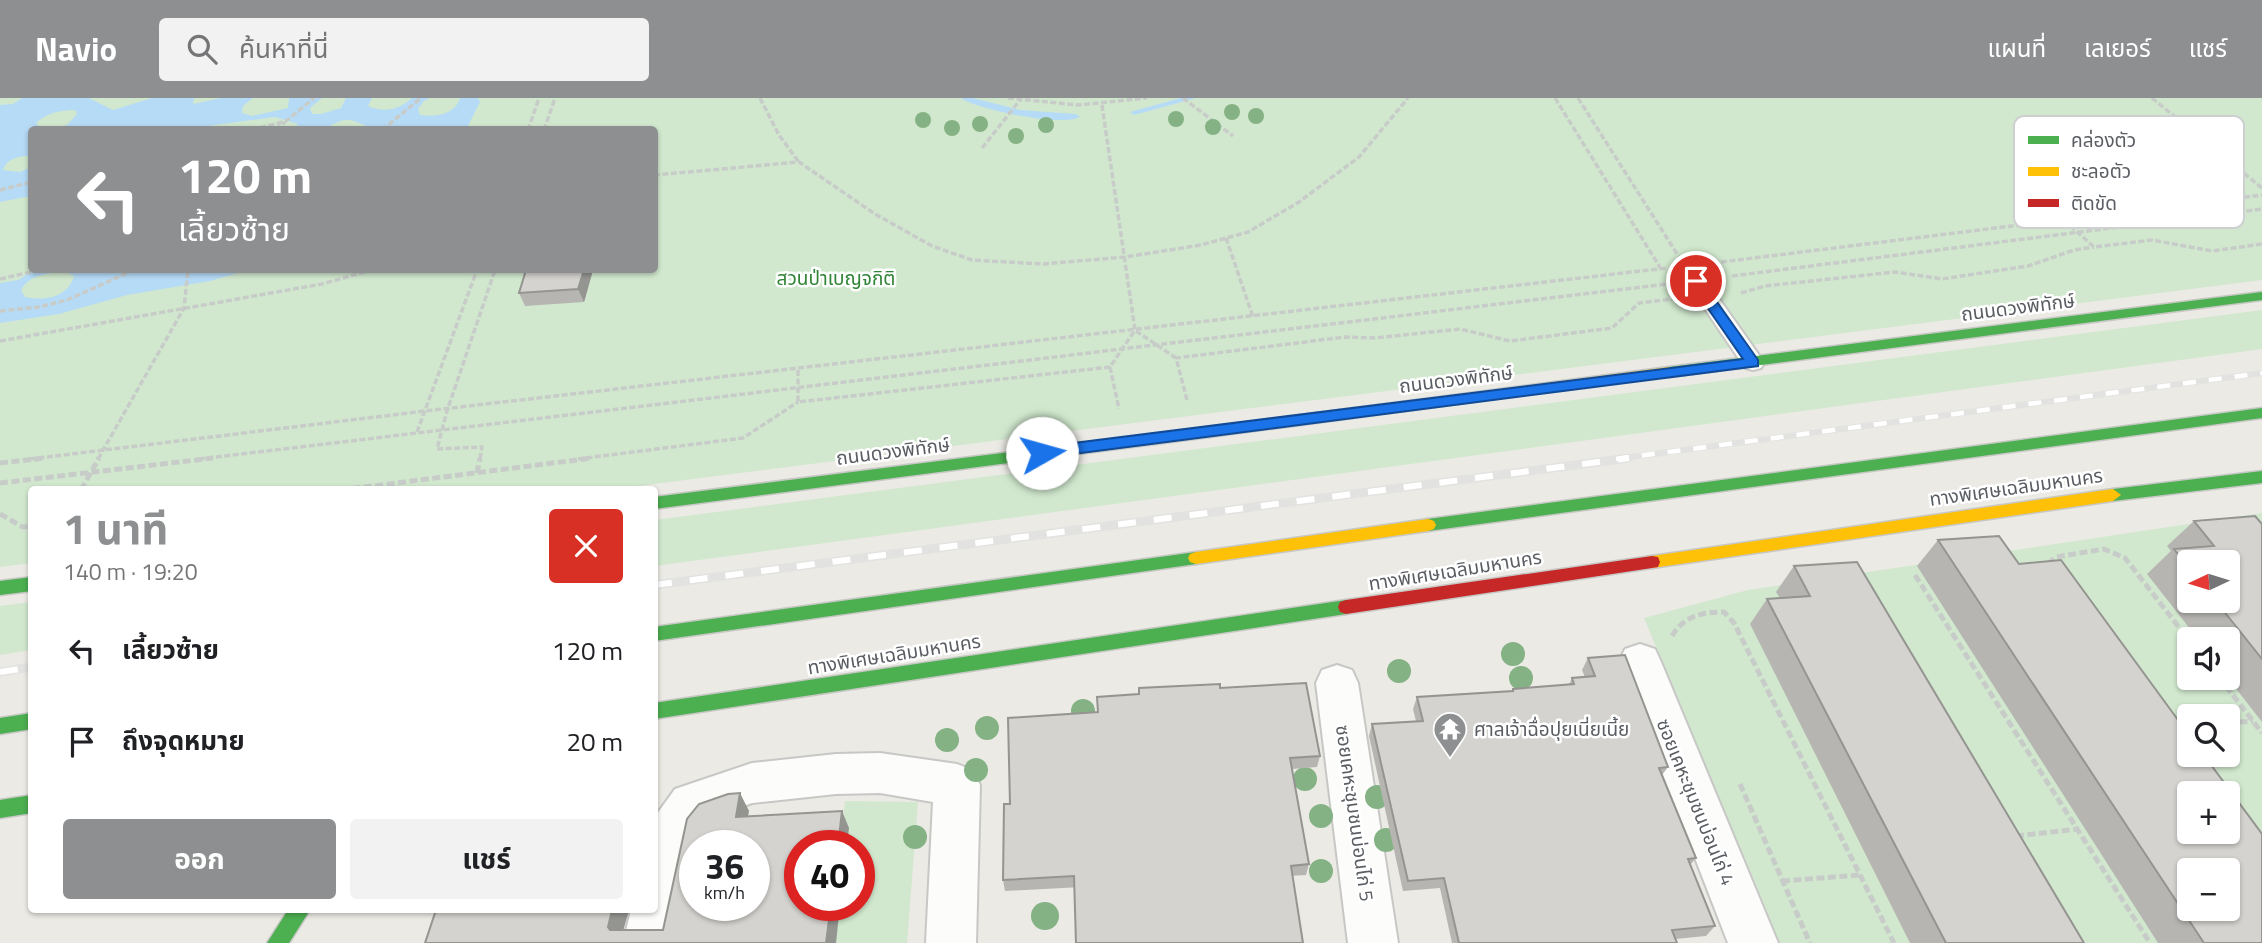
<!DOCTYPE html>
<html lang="th">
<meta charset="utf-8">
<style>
body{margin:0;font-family:"Titillium Web","Noto Sans Thai",sans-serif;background:#f2f2f2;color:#202124;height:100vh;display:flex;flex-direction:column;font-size:26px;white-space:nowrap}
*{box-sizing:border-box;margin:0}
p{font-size:23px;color:#757577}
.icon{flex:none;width:38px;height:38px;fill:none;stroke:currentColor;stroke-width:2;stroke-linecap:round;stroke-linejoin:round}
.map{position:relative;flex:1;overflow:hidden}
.sheet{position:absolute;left:28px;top:388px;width:630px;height:427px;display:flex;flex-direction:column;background:#fff;border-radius:7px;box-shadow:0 2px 5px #0004}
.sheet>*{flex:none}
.top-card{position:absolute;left:28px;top:28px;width:630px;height:147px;border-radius:7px;box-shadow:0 2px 5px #0004;background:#8d8f90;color:#fff;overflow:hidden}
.needle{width:46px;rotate:266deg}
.fabs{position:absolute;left:2177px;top:452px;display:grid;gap:14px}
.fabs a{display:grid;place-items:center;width:63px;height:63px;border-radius:7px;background:#fff;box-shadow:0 2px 5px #0004;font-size:35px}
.speed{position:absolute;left:679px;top:732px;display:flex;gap:14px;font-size:35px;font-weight:700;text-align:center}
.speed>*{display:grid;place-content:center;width:91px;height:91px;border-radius:50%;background:#fff;box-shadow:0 2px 5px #0004;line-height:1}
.speed small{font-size:18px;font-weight:400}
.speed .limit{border:10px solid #d22;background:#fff;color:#111}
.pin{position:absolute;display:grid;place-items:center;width:60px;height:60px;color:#fff;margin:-30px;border:4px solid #fff;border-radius:50%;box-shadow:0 2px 7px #0007}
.me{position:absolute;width:77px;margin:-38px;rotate:83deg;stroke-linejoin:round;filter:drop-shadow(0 0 5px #0008)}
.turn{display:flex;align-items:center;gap:24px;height:147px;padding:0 35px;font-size:32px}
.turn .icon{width:91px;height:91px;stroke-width:2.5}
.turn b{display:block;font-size:49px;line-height:60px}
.round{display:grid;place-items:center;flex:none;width:74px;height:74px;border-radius:7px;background:#f2f2f2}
.head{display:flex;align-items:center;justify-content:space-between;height:119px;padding:0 35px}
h1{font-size:42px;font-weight:700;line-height:52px;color:#8d8f90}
.action{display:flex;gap:14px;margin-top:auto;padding:14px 35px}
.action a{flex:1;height:80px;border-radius:7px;background:#8d8f90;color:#fff;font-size:28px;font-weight:700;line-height:80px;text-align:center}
.action a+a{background:#f2f2f2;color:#202124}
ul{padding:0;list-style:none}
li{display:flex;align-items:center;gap:21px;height:91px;padding:0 35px}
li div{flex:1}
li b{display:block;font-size:26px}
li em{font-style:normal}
header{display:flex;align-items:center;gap:42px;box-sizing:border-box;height:98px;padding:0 35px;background:#8d8f90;color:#fff}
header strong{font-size:33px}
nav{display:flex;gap:38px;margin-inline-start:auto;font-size:24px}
.search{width:490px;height:63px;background:#f2f2f2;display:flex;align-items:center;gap:18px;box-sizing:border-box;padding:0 24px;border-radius:7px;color:#757577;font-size:26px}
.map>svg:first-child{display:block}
.green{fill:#d1e8ce;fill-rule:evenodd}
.water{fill:#b6dbf7;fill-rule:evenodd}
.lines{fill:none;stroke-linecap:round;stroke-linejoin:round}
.stream{fill:#b6dbf7;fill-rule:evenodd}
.lane-casing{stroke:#c7c7c5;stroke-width:4}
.street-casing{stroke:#c7c7c5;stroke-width:4}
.fast-casing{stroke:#c7c8c6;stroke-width:3}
.slow-casing{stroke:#c7c8c6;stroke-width:3}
.jam-casing{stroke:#c7c8c6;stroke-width:3}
.path-far1{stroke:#c7ccc9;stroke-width:3.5;stroke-dasharray:6 2.5;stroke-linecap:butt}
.path{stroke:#c7ccc9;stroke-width:5;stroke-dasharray:8 3.5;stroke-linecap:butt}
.lane{fill:#fcfcfb;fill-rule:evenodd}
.street{fill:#fcfcfb;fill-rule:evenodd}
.fast{fill:#4caf50;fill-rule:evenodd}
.slow{fill:#ffc107;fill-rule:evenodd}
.jam{fill:#c62828;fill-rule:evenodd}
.rail-far1-casing{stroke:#e2e2e1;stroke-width:6}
.rail-casing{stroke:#e2e2e1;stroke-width:9}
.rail-far1{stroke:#fff;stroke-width:4.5;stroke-dasharray:13;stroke-linecap:butt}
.rail{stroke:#fff;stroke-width:6;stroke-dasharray:18;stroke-linecap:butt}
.tree{fill:#84b284}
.wall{fill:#b6b5b2;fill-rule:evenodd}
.shaded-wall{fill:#949491}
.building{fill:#d4d3cf;stroke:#949491;stroke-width:2;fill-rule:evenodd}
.route{fill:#1a73e8;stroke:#114b97;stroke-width:2}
.labels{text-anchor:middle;stroke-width:5;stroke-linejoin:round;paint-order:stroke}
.park-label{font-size:19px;fill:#308435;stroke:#fff}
.street-label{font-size:19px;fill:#5a5e63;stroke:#fff}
.poi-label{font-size:19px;fill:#5a5e63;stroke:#fff;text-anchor:start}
.key{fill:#fff;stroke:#cecfd0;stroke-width:2}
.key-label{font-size:19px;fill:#5a5e63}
</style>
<header>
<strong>Navio</strong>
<div class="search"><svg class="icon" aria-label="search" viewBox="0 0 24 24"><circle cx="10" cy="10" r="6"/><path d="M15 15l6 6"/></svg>ค้นหาที่นี่</div>
<nav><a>แผนที่</a><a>เลเยอร์</a><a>แชร์</a></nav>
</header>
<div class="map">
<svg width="2262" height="845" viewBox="0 0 2262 845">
<rect width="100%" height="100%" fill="#ebeae4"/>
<!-- green -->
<g class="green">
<path d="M 0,0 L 2262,0 L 2262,182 L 607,392 L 32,392 L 31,465 L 0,469 ZM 32,32 L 654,32 L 654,172 L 32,172 Z"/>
<polygon points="2262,212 2262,251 655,468 655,422"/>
<path d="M 2262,415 L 2262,845 L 1780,845 L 1644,520 L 1748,492 ZM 2189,464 L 2228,464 L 2228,502 L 2189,502 ZM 2189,541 L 2228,541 L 2228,579 L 2189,579 ZM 2189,618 L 2228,618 L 2228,656 L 2189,656 ZM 2189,695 L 2228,695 L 2228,733 L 2189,733 ZM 2189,772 L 2228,772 L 2228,810 L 2189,810 Z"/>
<polygon points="31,504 31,552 0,557 0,508"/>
<polygon points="845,703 918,704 907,845 826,845 831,807 859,807 859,747 839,747"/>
</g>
<!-- water -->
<g class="water">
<path d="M 22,0 L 89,0 L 113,12 L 152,0 L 194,0 L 193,6 L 221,0 L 253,0 L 243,8 L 242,15 L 252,18 L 288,10 L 289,0 L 322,0 L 310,10 L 312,16 L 321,16 L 341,10 L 346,0 L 372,0 L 368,8 C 384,15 399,12 412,0 L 430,0 L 424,3 L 418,11 L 420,17 C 436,19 455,17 460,0 L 478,0 L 480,4 L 466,32 L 365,31 L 366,28 C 339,14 339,28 317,32 C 310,33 302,32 294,31 L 298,26 L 275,19 L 185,31 L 52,31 L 67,27 L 77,16 L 75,12 C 60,12 47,15 36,25 L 40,30 L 48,31 L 32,32 L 31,58 C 20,58 7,60 3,72 L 20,74 L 31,69 L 31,98 L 0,104 L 0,7 L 13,6 Z"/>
<path d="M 34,172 L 306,172 L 241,174 L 210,183 L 127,197 L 59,216 L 0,225 L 0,185 L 18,182 ZM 64,173 L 74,178 C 68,200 44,203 25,199 L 21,192 C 30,176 48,176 64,173 Z"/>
</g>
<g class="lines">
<!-- stream -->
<g class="stream">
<path d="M 961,0 L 973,0 L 1020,12 L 1076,16 L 1080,19 C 1063,29 978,12 961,0 Z"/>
<polygon points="1181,0 1196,0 1134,17 1130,14"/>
</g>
<defs>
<polygon id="lane" points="1696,176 1703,178 1761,260 1764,265 1761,270 1753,272 1745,270 1686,183 1689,178"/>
<g id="street">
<polygon points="1640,546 1655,551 1661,564 1778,845 1728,845 1619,564 1625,551"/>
<polygon points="1337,567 1352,572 1358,585 1398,845 1348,845 1316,585 1322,572"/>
<polygon points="880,655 957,666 973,672 980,687 976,845 926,845 933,704 880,695 836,696 752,705 707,721 695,737 673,845 623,845 631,812 654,812 654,720 675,691 752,665 836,656"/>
</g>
<g id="fast">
<polygon points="2262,194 2262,202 1669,279 1662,274 1669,269"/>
<polygon points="2262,310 2262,320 1428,433 1422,431 1420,427 1422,423 1428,421"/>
<polygon points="1209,329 1216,334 1209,339 654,411 654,399"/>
<polygon points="2262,373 2262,385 2113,403 2105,397 2113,391"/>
<polygon points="1196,454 1202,456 1204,460 1202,464 1196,466 654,543 654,529"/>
<polygon points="32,479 32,493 0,497 0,483"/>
<polygon points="1346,502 1352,504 1354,509 1352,514 1346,516 654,621 654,605"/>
<polygon points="32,615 32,631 0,636 0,620"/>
<polygon points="32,697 32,715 0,720 0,702"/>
<polygon points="288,812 310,812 289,845 267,845"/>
</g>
<g id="slow">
<polygon points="1669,269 1676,274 1674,277 1209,339 1202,334 1209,329"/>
<polygon points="2113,391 2121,397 2113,403 1652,470 1646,469 1644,464 1646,459 1652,458"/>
<polygon points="1428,421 1434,423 1436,427 1434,431 1428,433 1196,466 1190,464 1188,460 1190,456 1196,454"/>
</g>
<polygon id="jam" points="1652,458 1658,459 1660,464 1658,469 1652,470 1346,516 1340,514 1338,509 1340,504 1346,502"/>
</defs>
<!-- lane casing -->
<use href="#lane" class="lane-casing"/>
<!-- street casing -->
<use href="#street" class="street-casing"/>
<!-- fast casing -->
<use href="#fast" class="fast-casing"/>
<!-- slow casing -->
<use href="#slow" class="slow-casing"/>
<!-- jam casing -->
<use href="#jam" class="jam-casing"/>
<!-- path-far1 -->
<g class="path-far1">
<polyline points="760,0 779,37 798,63"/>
<polyline points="1008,0 1078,7 1147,0"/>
<polyline points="1183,0 1233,38"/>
<polyline points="1555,0 1661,171"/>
<polyline points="1578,0 1679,159"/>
<polyline points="2152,0 2262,90"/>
<polyline points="1102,7 1135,232 1110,269 1119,311"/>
<polyline points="252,32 286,23 314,0"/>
<polyline points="276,32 285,24"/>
<polyline points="382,32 421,0"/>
<polyline points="528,32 539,0"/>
<polyline points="544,32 555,0"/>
<polyline points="982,50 1020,2"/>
<polyline points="654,77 799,64 875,116 932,148 972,162 1043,166 1125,159 1201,147 1248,134 1299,104 1359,59 1408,0"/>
<polyline points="0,92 32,84"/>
<polyline points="2064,122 2094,149 2152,142 2212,153 2262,146"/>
<polyline points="1226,140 1253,219"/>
<polyline points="1721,164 2262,97"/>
<polyline points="153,172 188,172"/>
<polyline points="1732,178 2262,111"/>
<polyline points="0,181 40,172"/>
<polyline points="1741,195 1765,188 1895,174 1942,181 2028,168 2074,152 2094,149"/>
<polyline points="0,213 39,209 67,202 134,172"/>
<polyline points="1136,233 1176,260"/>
<polyline points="0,243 322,186 372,172"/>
<polyline points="798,272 798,304 1110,269"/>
<polyline points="1187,302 1176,260 1345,239 1375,240 1460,231 1510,243 1612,230 1639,205 1673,201"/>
<polyline points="417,334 477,172"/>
<polyline points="30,361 425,313 1667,170"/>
<polyline points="98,361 184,210 188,172"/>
<polyline points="199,361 1667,186"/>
<polyline points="480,361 482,349 437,351 447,313 495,172"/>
<polyline points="578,361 743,340 798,304"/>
</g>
<!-- path -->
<g class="path">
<polyline points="0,365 45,360"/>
<polyline points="477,375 480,360"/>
<polyline points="0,385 213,360"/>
<polyline points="81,392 99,360"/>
<polyline points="341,392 592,360"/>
<polyline points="0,416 23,429 32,428"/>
<polyline points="2048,466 2056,459 2104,451 2125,460 2189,542"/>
<polyline points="1915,477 2150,845"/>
<path d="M 1672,538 C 1684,518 1702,514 1724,514 L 1734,525 L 1894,845"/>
<polyline points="2219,579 2262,635"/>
<polyline points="2228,625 2253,623"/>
<polyline points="1740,686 1810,845"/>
<polyline points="2016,738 2078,731"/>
<polyline points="1782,783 1860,777"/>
</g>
<!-- lane -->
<use href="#lane" class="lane"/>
<!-- street -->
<use href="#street" class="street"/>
<!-- fast -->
<use href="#fast" class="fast"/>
<!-- slow -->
<use href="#slow" class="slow"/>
<!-- jam -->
<use href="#jam" class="jam"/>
<defs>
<polyline id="rail-far1" points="1616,361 2262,275"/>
<g id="rail">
<polyline points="654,487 1629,360"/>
<polyline points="0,574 32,569"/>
</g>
</defs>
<!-- rail-far1 casing -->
<use href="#rail-far1" class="rail-far1-casing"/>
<!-- rail casing -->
<use href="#rail" class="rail-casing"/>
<!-- rail-far1 -->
<use href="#rail-far1" class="rail-far1"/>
<!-- rail -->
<use href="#rail" class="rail"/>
</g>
<!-- trees -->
<g class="tree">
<circle cx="1232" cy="14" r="8"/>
<circle cx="1256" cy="18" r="8"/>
<circle cx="1176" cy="21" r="8"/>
<circle cx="923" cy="22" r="8"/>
<circle cx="980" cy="26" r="8"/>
<circle cx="1046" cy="27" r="8"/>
<circle cx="1213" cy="29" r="8"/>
<circle cx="952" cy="30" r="8"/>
<circle cx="1016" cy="38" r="8"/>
<circle cx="1513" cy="556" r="12"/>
<circle cx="1399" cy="573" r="12"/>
<circle cx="1521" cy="580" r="12"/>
<circle cx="1083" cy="613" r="12"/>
<circle cx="987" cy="630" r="12"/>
<circle cx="947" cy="642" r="12"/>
<circle cx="976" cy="672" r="12"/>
<circle cx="1305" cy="681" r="12"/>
<circle cx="1377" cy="699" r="12"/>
<circle cx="1321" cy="718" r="12"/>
<circle cx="915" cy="739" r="12"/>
<circle cx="1386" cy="742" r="12"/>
<circle cx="1321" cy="773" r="12"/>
<circle cx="1045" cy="818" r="14"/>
</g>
<!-- wall -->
<g class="wall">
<polygon points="593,172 584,204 525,208 519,195"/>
<path d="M 2194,423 L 2262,426 L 2262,624 L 2227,579 L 2228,541 L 2198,541 L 2147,476 L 2171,453 L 2167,448 ZM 2189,464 L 2228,502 L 2189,502 Z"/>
<polygon points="1938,442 2262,845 2158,845 1917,468"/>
<polygon points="1794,468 2084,845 1910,845 1750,526 1767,501 1780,500 1776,494"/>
<polygon points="1588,560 1668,669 1662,677 1696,760 1690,767 1715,828 1706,838 1675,841 1677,845 1452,845 1440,790 1403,793 1369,638 1372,626 1416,623 1413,611 1417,599 1512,593 1513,591 1569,587 1572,580 1585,579 1582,572"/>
<polygon points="1220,590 1320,658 1317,669 1292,671 1309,766 1306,777 1005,793 1003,782 1010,706 1098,614"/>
</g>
<!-- shaded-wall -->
<g class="shaded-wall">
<polygon points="584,172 593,172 584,204 578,191"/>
<polygon points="740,695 749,713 745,736 736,719"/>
<polygon points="842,713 849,730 847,747 838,747"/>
<polygon points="831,807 840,807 836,845 826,845"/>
<polygon points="612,812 629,812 620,844 608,829"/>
</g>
<!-- building -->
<g class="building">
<polygon points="526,172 584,172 578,191 519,195"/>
<polygon points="2255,418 2262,426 2262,561 2215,502 2228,502 2228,464 2189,464 2189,470 2174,451 2214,448 2194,423"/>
<path d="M 1999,438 L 2019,466 L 2061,462 L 2189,637 L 2189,656 L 2203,656 L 2262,736 L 2262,845 L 2204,845 L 1938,442 ZM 2189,695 L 2228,695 L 2228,733 L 2189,733 ZM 2189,772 L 2228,772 L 2228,810 L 2189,810 Z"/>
<polygon points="1857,464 2084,845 1946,845 1767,501 1810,498 1794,468"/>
<polygon points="1625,557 1668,669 1659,670 1696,760 1688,761 1715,828 1672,832 1677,845 1459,845 1444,780 1408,783 1372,626 1423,623 1417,599 1513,593 1513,591 1574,586 1572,580 1595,578 1588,560"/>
<polygon points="1306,585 1320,658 1290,660 1309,766 1291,768 1303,845 1076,845 1074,778 1003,782 1004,706 1010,706 1008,620 1098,614 1097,599 1139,596 1139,590 1220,586 1220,590"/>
<path d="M 740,695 L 736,719 L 842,713 L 838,747 L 800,747 L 800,807 L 831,807 L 826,845 L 425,845 L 436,812 L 612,812 L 608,829 L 610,832 L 663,832 L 687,721 L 699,706 L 728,696 ZM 695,747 L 754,747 L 754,807 L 695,807 Z"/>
</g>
<!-- route -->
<polygon class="route" points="1696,179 1700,180 1758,262 1758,268 1042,360 1035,355 1042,349 1743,261 1689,183"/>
<!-- icons -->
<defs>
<symbol id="temple-pin" viewBox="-11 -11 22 30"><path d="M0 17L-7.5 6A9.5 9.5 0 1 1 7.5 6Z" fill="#8d8f90" stroke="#fff"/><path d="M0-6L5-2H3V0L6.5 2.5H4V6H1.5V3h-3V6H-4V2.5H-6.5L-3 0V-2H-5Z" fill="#fff"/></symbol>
</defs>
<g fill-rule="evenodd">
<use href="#temple-pin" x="1431" y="612" width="38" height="52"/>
</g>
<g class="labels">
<!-- park labels -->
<g class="park-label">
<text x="836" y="187">สวนป่าเบญจกิติ</text>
</g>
<!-- street labels -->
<g class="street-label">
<text transform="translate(2018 209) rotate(-7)" y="7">ถนนดวงพิทักษ์</text>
<text transform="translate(1456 281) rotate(-7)" y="7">ถนนดวงพิทักษ์</text>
<text transform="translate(893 353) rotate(-7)" y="7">ถนนดวงพิทักษ์</text>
<text transform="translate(2016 389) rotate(-8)" y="7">ทางพิเศษเฉลิมมหานคร</text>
<text transform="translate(1455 472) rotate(-9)" y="7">ทางพิเศษเฉลิมมหานคร</text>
<text transform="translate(894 556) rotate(-9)" y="7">ทางพิเศษเฉลิมมหานคร</text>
<text transform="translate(1696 704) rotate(68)" y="7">ซอยเคหะชุมชนบ่อนไก่ 4</text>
<text transform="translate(1355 715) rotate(82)" y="7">ซอยเคหะชุมชนบ่อนไก่ 5</text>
</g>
<!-- poi labels -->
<g class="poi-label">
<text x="1474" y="638">ศาลเจ้าฉื่อปุยเนี่ยเนี้ย</text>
</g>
</g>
<!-- legend -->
<rect x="2014" y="18" width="230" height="112" rx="10" class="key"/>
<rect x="2028" y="38" width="31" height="8" fill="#4caf50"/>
<rect x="2028" y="69" width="31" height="9" fill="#ffc107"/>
<rect x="2028" y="101" width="31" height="8" fill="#c62828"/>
<g class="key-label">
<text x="2071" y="49">คล่องตัว</text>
<text x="2071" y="80">ชะลอตัว</text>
<text x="2071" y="112">ติดขัด</text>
</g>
</svg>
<div class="fabs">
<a><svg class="needle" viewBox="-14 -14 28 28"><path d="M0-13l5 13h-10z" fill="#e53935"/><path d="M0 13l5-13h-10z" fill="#757577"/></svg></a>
<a><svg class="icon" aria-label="sound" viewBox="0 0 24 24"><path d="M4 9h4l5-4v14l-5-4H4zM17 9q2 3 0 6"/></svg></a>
<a><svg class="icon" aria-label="search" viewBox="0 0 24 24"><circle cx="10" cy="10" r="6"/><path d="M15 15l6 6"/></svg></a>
<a>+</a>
<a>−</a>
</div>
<div class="speed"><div>36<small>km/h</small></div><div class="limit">40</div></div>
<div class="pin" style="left:1696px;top:183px;background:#d93025"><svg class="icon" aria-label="arrive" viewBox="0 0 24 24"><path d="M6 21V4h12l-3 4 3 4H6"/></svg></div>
<svg class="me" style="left:1042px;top:355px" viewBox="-20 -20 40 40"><circle r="19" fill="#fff"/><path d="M0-13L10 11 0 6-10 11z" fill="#1a73e8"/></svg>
<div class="top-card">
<div class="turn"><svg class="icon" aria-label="left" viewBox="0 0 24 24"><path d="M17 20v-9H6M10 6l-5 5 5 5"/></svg><div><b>120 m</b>เลี้ยวซ้าย</div></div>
</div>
<section class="sheet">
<div class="head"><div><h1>1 นาที</h1><p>140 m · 19:20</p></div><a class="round" style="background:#d93025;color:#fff"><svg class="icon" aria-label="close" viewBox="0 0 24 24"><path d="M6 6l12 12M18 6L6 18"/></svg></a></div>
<ul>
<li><svg class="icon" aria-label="left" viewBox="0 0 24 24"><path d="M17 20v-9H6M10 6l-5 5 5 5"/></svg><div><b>เลี้ยวซ้าย</b></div><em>120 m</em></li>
<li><svg class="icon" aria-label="arrive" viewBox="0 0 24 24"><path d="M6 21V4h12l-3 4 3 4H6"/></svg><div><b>ถึงจุดหมาย</b></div><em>20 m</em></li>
</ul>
<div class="action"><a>ออก</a><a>แชร์</a></div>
</section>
</div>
